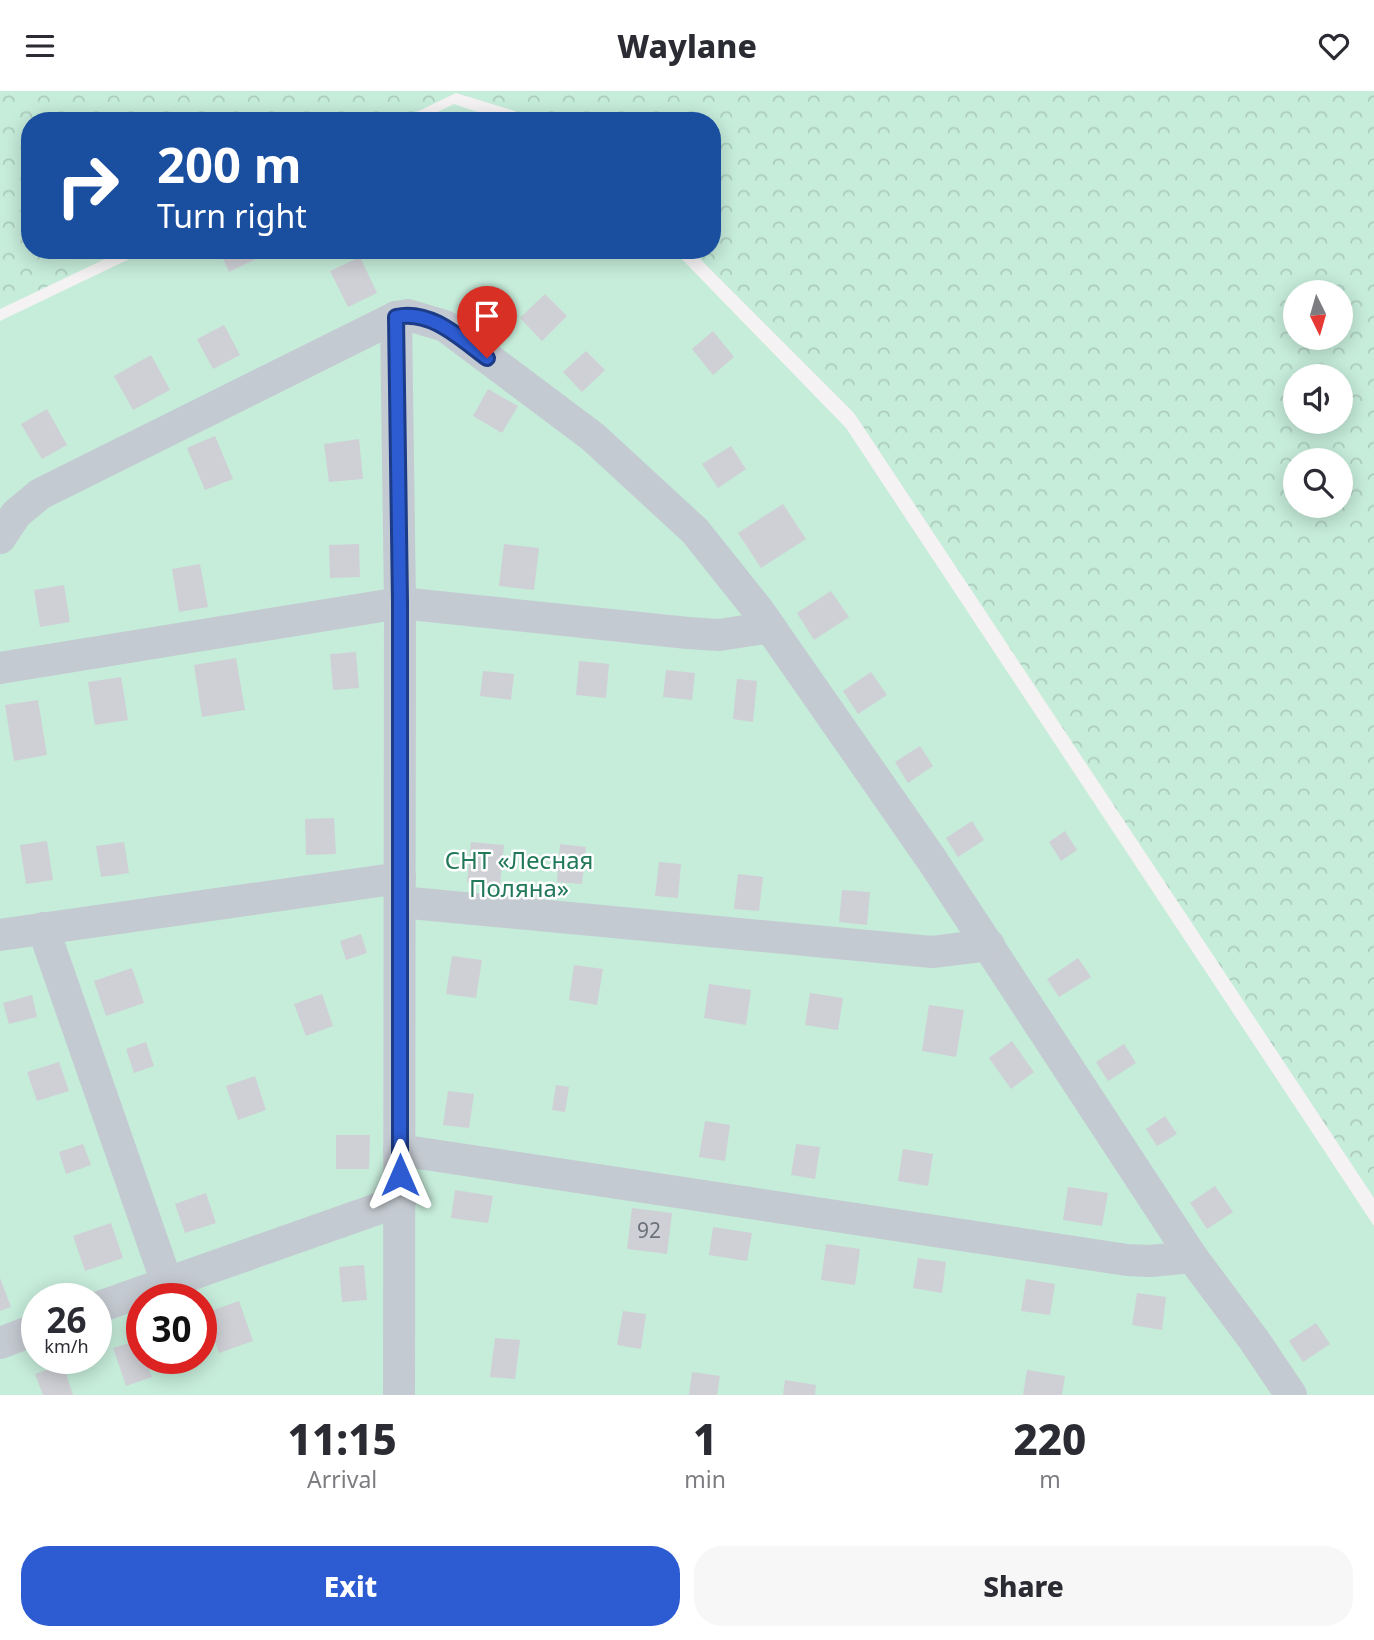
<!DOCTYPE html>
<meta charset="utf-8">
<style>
body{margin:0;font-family:"Noto Sans",sans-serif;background:#f7f7f7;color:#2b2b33;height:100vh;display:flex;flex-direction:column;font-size:26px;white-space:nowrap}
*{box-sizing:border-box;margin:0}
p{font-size:23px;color:#7c7c81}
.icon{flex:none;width:38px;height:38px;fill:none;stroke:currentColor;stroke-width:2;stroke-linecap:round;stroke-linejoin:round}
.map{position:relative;height:1304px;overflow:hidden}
.side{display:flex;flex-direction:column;background:#fff;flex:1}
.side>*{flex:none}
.guide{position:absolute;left:21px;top:21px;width:700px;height:147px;border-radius:28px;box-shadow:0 4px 18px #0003;background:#1a4fa0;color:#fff;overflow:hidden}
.needle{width:46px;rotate:175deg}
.tools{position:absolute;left:1283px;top:189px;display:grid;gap:14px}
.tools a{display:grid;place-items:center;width:70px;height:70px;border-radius:50%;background:#fff;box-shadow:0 4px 18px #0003;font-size:35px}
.speed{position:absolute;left:21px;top:1192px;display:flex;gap:14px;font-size:35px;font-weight:700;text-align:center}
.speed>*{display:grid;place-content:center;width:91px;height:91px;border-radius:50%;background:#fff;box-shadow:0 4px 18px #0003;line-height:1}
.speed small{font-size:18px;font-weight:400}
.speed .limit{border:10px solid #d22;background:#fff;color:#111}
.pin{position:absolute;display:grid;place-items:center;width:60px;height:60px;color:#fff;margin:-72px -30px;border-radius:50% 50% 50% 0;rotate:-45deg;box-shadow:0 0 7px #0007}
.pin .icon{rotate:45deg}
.me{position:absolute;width:77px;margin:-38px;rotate:0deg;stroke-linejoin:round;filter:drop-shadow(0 0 5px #0008)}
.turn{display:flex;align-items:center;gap:24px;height:147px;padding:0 21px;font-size:32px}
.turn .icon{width:91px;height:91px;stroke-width:2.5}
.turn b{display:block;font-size:49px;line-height:60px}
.eta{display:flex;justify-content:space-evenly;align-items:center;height:119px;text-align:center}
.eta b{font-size:42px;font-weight:800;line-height:49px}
.cta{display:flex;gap:14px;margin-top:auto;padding:14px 21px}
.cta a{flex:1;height:80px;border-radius:28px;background:#2d5cd2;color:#fff;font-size:28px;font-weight:800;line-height:80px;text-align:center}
.cta a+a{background:#f7f7f7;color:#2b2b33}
header{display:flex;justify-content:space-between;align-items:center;height:91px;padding:0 21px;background:#fff;font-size:32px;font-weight:800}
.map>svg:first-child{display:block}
.green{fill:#c6ecda;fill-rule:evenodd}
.forest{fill:url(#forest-crowns);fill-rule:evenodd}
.building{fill:#cfd0d5}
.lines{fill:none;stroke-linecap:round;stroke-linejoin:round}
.minor{stroke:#c4cad1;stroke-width:32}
.route-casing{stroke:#1d3c88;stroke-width:18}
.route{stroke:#2d5cd2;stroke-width:12}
.labels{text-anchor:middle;stroke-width:5;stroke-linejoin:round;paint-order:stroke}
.number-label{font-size:21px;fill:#6c727b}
.park-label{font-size:24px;fill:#22795a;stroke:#fff}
</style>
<header><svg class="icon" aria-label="menu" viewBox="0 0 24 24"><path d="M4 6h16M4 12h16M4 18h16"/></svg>Waylane<svg class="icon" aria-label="heart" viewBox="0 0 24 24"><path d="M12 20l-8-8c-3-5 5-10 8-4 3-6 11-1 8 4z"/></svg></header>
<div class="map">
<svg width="1374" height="1304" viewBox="0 0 1374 1304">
<defs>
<pattern id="forest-crowns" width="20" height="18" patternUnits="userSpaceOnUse" patternTransform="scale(1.75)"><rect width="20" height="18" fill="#c6ecda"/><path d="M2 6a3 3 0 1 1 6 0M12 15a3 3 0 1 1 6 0" fill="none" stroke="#acccbe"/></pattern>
</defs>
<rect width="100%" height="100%" fill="#f4f2f2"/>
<!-- green -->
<g class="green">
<polygon points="454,13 504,30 419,30"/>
<path d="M 148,159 L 673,159 L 846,337 L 1374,1135 L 1374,1304 L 0,1304 L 0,230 ZM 37,1208 L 96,1208 L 96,1267 L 37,1267 ZM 142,1208 L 201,1208 L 201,1267 L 142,1267 Z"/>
</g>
<!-- forest -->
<path class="forest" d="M 0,0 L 1374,0 L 1374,1107 L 854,322 L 691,159 L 712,159 L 712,30 L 547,30 L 456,2 L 398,30 L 30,30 L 30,159 L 124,159 L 0,218 ZM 1295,201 L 1340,201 L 1340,247 L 1295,247 ZM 1295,285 L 1340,285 L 1340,331 L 1295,331 ZM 1295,369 L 1340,369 L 1340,415 L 1295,415 Z"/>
<!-- building -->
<g class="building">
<polygon points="219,159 259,159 262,165 229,181"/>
<polygon points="360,166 377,202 348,216 330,180"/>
<polygon points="545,203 567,225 542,250 520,227"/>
<polygon points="224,234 240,264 213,278 197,248"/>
<polygon points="713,240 734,266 713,284 692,258"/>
<polygon points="586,260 605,279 582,301 563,281"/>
<polygon points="151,264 170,299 133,319 114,285"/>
<polygon points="488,298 518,315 502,342 473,325"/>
<polygon points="47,318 67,354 42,368 21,333"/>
<polygon points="215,345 233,388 205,399 187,357"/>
<polygon points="359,348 363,388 329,391 324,353"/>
<polygon points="731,355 746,378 718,397 702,373"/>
<polygon points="783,413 806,448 761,477 738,442"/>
<polygon points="359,453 360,486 330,487 329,454"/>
<polygon points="504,453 539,457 534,499 499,495"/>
<polygon points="200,473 208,516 179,521 172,478"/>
<polygon points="64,494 70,531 40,536 34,499"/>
<polygon points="831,500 849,526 814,549 797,522"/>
<polygon points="356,561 359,597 333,599 330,563"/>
<polygon points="236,567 245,619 202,626 194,574"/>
<polygon points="579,570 609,573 606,607 576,604"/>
<polygon points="666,579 695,582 692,609 663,606"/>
<polygon points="483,580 514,583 511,609 480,605"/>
<polygon points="871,581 887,604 858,623 843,600"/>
<polygon points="121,586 128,629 95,634 88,591"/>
<polygon points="737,588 757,590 753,631 733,628"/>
<polygon points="38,609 47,664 14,670 5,614"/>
<polygon points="920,655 933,675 908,692 895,671"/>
<polygon points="334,727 336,763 306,764 305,728"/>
<polygon points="972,730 984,749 958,766 946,747"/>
<polygon points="1065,740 1077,759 1061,770 1049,751"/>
<polygon points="47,750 53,789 26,793 20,754"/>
<polygon points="124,751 129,782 101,786 96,755"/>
<polygon points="471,751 504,754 500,794 467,791"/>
<polygon points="560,753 586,756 582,793 557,791"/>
<polygon points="659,771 681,773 678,807 655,805"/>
<polygon points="738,783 763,786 759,820 734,818"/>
<polygon points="842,799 870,801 867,834 839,831"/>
<polygon points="361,843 367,862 346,869 340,850"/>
<polygon points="452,865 482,869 476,907 446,903"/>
<polygon points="1078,867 1091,886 1059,906 1047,888"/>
<polygon points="574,874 603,878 597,914 569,909"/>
<polygon points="132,877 144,912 106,925 94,890"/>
<polygon points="709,893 751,899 746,934 704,927"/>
<polygon points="810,902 843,907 838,939 805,934"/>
<polygon points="322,903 333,935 306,945 294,913"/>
<polygon points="32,904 37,926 9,933 3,912"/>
<polygon points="929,914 964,919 956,966 922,960"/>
<polygon points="1012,950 1034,981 1011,998 989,967"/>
<polygon points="146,951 154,975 134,982 126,958"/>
<polygon points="1124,953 1136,972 1108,990 1096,971"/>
<polygon points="59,971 69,1000 37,1010 27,981"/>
<polygon points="255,985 266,1019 238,1029 226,995"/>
<polygon points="556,994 569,996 565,1021 552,1019"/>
<polygon points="448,1000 474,1003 469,1037 443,1034"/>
<polygon points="1165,1025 1177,1043 1157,1055 1146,1038"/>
<polygon points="705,1030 730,1034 725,1070 699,1066"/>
<polygon points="336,1044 370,1044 369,1078 336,1078"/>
<polygon points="83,1053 91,1074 66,1083 59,1061"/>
<polygon points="796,1053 820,1056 815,1088 791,1084"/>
<polygon points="903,1058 933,1063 928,1095 898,1090"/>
<polygon points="1215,1095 1233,1121 1207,1138 1190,1112"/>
<polygon points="1068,1096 1108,1102 1102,1135 1063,1129"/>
<polygon points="455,1099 493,1105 488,1132 451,1127"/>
<polygon points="206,1102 216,1132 185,1142 175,1113"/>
<polygon points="632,1117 672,1122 667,1163 627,1158"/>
<polygon points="111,1132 123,1167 85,1180 73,1145"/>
<polygon points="713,1136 752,1142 747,1170 709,1164"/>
<polygon points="826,1153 860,1158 855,1194 821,1189"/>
<polygon points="918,1167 946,1171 942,1202 913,1197"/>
<polygon points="364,1174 367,1209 342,1211 339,1176"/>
<polygon points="0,1187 11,1216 0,1220"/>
<polygon points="1026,1188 1055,1193 1050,1224 1021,1220"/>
<polygon points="1137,1202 1166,1206 1162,1239 1132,1234"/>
<polygon points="239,1210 253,1250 219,1262 205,1222"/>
<polygon points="623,1220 646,1223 641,1258 617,1254"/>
<polygon points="1316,1232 1330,1253 1303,1271 1289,1250"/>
<polygon points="495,1247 520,1249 515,1288 490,1286"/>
<polygon points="139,1249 142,1267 145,1267 152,1286 126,1295 113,1257"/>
<polygon points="63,1273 73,1304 43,1304 35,1283"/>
<polygon points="1027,1279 1065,1285 1062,1304 1023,1304"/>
<polygon points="692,1281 720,1285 717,1304 689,1304"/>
<polygon points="785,1289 816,1294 815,1304 783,1304"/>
</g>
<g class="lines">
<!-- minor -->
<g class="minor">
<polyline points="396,226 400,512 399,1304"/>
<polyline points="0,447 16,423 40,403 396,226 408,224 445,235 593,346 695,440 758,519 932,769 1192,1166 1254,1249 1291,1304"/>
<polyline points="0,577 400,512 688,542 719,544 770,536"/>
<polyline points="400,811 932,861 989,854"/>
<polyline points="43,837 167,1192"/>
<polyline points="0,844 400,787"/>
<polyline points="399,1059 1127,1169 1150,1170 1192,1166"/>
<polyline points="96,1217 400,1110"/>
<polyline points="0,1252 37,1238"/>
</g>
</g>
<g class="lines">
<defs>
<path id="route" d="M 400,1084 L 400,512 L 396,226 C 431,218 461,248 487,267"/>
</defs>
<!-- route casing -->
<use href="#route" class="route-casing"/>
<!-- route -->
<use href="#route" class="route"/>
</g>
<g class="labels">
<!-- number labels -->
<g class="number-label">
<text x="649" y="1147">92</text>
</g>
<!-- park labels -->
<g class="park-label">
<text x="519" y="778">СНТ «Лесная<tspan x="519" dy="28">Поляна»</tspan></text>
</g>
</g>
</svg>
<div class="tools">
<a><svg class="needle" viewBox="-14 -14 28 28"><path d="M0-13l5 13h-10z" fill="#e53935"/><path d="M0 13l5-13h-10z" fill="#7c7c81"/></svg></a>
<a><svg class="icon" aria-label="sound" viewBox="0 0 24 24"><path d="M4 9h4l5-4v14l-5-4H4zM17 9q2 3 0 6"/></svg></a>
<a><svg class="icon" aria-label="search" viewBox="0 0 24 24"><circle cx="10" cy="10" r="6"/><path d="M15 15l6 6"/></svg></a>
</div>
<div class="speed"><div>26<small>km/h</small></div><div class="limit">30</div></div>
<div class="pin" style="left:487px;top:267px;background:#d93025"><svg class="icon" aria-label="arrive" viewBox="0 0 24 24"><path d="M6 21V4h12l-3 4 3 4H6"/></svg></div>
<svg class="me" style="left:400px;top:1084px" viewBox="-20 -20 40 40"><path d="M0-17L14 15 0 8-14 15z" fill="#2d5cd2" stroke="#fff" stroke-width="4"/></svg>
<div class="guide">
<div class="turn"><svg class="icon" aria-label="right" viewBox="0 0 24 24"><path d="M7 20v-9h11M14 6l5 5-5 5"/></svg><div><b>200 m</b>Turn right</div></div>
</div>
</div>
<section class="side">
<div class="eta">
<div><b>11:15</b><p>Arrival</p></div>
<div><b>1</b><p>min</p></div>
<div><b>220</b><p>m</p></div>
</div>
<div class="cta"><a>Exit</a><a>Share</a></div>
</section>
